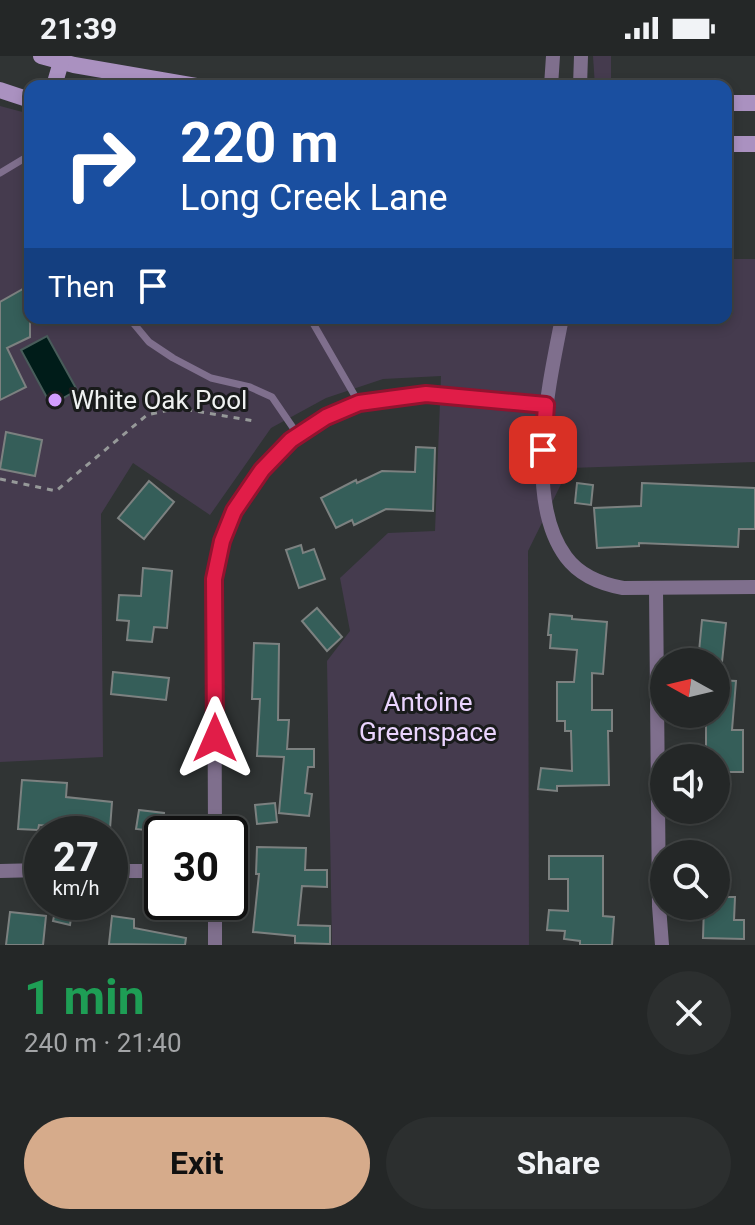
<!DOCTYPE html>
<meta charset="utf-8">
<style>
body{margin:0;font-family:Roboto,sans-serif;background:#2c2f2f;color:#f1f3f6;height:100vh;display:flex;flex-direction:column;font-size:30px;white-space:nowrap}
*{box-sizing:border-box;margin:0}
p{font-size:26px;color:#a3a5a7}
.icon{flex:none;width:44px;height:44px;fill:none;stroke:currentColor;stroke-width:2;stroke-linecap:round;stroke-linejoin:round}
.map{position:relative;height:889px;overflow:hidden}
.panel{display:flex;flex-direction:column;background:#242727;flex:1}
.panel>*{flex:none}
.banner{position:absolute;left:24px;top:24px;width:708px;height:244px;border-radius:16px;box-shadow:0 4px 12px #0003,0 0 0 2px #414444;background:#1a4fa0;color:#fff;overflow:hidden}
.needle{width:52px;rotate:278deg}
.tools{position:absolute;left:650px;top:592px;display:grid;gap:16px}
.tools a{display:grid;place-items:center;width:80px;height:80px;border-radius:50%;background:#242727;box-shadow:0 4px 12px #0003,0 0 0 2px #414444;font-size:40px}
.speed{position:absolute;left:24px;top:760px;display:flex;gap:16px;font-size:40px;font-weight:700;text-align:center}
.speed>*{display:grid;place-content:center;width:104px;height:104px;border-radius:50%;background:#242727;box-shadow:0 4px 12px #0003,0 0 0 2px #414444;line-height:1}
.speed small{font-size:20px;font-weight:400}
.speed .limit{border:4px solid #111;border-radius:12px;background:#fff;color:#111}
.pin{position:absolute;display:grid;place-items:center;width:68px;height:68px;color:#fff;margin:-34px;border-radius:16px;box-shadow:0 4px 12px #0006}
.me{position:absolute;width:88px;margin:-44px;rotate:0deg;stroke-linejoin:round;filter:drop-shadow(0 0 6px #0008)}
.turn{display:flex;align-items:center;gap:28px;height:168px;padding:0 24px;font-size:36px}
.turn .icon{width:104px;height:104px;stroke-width:2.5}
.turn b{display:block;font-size:56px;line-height:68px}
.then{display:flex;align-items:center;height:76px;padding:0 24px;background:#0003;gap:16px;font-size:30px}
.round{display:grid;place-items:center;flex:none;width:84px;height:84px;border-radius:42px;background:#2c2f2f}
.head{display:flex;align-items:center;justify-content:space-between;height:136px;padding:0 24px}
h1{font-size:48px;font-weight:700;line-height:60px;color:#1e9e55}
.primary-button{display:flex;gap:16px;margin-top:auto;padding:16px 24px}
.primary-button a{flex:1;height:92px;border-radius:48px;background:#d6ab8b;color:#111;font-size:32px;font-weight:700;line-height:92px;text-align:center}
.primary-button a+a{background:#2c2f2f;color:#f1f3f6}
.status{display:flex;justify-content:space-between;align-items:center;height:56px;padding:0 40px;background:#242727;direction:ltr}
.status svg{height:22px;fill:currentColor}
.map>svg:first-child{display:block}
.green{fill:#453b4e}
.water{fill:#001c19;stroke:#485c5a;stroke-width:2}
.building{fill:#355e59;stroke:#7c8180;stroke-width:2}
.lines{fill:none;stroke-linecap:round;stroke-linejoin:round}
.path{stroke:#969999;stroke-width:3;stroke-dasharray:6 6;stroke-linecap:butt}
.service{stroke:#7f6f8d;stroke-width:7}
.minor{stroke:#7f6f8d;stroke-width:14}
.secondary{stroke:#aa91c0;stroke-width:16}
.route-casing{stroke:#92132f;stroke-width:20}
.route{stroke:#e11d48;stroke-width:14}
.poi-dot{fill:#d29cfd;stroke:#191b1b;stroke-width:3}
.labels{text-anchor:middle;stroke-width:6;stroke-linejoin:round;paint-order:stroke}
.poi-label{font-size:26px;fill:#eff1f1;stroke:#191b1b;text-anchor:start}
.park-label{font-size:26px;fill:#ead4fe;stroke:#191b1b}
</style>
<div class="status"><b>21:39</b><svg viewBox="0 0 49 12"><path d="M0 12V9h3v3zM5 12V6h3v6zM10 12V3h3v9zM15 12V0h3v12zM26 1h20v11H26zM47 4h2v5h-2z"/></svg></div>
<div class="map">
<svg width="755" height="889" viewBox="0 0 755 889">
<rect width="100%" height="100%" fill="#303434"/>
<!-- green -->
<g class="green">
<polygon points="593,0 611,0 611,30 595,30"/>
<polygon points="0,50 30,58 30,262 726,262 726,203 755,203 755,406 569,412 528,495 529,889 332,889 327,605 350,575 340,522 388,477 435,475 441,320 383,323 326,342 271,372 210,459 133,407 101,458 103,701 0,706"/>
</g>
<!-- water -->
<polygon class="water" points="47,280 77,334 51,349 21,294"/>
<!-- building -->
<g class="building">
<polygon points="30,229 30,281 7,292 26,331 0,344 0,246"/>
<polygon points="6,376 42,384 35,420 0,413"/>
<polygon points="416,391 435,392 433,455 386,453 354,469 352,464 336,472 321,442 356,424 357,427 382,415 415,416"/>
<polygon points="149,425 174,446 144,483 118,462"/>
<polygon points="577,427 593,429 591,449 575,447"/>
<polygon points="642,427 755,432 755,473 739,473 738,491 639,487 639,490 597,492 594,452 641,450"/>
<polygon points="301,489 303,497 314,493 325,523 299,532 286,494"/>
<polygon points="143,512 172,515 167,572 154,571 152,586 127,584 129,565 117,564 119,539 141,540"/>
<polygon points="317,552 342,581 327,595 302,565"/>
<polygon points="550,558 572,560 572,563 607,566 603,618 592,617 592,654 612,654 612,675 608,675 609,729 557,730 557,735 538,733 541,712 572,715 571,675 565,675 565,665 557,665 557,626 574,626 577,594 550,592 551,579 548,579"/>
<polygon points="702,564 726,567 722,606 698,606"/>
<polygon points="254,587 279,588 278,664 289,664 287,693 314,693 314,711 308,711 305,737 312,738 309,760 279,757 284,701 257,700 260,643 252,643"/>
<polygon points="113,616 169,622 166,644 111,638"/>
<polygon points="716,624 736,625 732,674 743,674 743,716 716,716 716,702 706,702 706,658 716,658"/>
<polygon points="22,724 67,727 66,741 112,746 110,773 64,768 64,771 39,769 38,774 18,773"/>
<polygon points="275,747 277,766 257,768 255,749"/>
<polygon points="139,754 164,757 162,776 136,773"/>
<polygon points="257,791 306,792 305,814 327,814 327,831 302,830 298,869 330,870 330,888 295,887 295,880 253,876 259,818 256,818"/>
<polygon points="549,800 603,800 603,860 614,861 612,889 580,889 580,885 564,883 565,875 547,874 549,854 568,855 568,823 549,823"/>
<polygon points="716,841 735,841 734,864 744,864 744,883 703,882 704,850 716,850"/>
<polygon points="56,851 72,855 70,869 53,865"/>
<polygon points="10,856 46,860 43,889 6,889"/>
<polygon points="112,860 134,863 134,872 186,882 185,889 109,888"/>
</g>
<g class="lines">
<!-- path -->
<polyline class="path" points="0,423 56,435 147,359 178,352 254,365"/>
<!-- service -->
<g class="service">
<polyline points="0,117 30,99"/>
<polyline points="129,262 149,286 173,302 211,322 250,331 272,341 298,379"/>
<polyline points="310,262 359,347"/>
</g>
<!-- minor -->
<g class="minor">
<polyline points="551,30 553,0"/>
<polyline points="580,30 581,0"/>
<path d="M 562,262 C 549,328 523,443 566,501 C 580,520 601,528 623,532 L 755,531"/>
<polyline points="656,533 659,850 662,889"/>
<polyline points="215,778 214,523 222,485 234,455 262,414 291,384 326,361 359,347 426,338 546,349"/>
<polyline points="0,815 42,814"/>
<polyline points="110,815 162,815"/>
<polyline points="215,889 215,846"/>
</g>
<!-- secondary -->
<g class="secondary">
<polyline points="41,0 74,9 196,30"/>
<polyline points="54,30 61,6"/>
<polyline points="0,34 30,44"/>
<polyline points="726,47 755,47"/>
<polyline points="726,88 755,88"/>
</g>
</g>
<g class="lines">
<defs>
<polyline id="route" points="215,682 214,523 222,485 234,455 262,414 291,384 326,361 359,347 396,342 426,338 546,349 543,394"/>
</defs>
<!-- route casing -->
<use href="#route" class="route-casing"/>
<!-- route -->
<use href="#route" class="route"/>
</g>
<!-- markers -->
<circle class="poi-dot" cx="55" cy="344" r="8"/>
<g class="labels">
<!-- poi labels -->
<g class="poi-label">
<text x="71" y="353">White Oak Pool</text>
</g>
<!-- park labels -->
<g class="park-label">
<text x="428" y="655">Antoine<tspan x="428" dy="30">Greenspace</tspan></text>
</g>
</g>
</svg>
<div class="tools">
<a><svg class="needle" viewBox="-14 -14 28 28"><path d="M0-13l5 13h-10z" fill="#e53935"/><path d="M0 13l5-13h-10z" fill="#a3a5a7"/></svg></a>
<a><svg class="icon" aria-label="sound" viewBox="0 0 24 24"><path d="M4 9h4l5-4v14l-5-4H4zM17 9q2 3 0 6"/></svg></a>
<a><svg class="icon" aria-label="search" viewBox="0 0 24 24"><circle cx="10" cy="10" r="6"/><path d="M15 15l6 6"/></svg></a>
</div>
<div class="speed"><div>27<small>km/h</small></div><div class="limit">30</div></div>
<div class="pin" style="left:543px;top:394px;background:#d93025"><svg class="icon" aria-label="arrive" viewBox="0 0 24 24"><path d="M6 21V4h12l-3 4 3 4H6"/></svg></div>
<svg class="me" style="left:215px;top:682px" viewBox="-20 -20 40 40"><path d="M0-17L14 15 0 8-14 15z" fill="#e11d48" stroke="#fff" stroke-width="4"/></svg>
<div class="banner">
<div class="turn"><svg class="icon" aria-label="right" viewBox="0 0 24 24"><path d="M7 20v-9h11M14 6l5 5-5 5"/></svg><div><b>220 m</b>Long Creek Lane</div></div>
<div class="then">Then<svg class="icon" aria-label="arrive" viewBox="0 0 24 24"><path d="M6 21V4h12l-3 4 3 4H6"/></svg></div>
</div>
</div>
<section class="panel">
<div class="head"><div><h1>1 min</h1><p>240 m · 21:40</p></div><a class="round"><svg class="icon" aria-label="close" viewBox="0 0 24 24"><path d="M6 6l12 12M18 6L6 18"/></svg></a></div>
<div class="primary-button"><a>Exit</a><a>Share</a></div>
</section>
